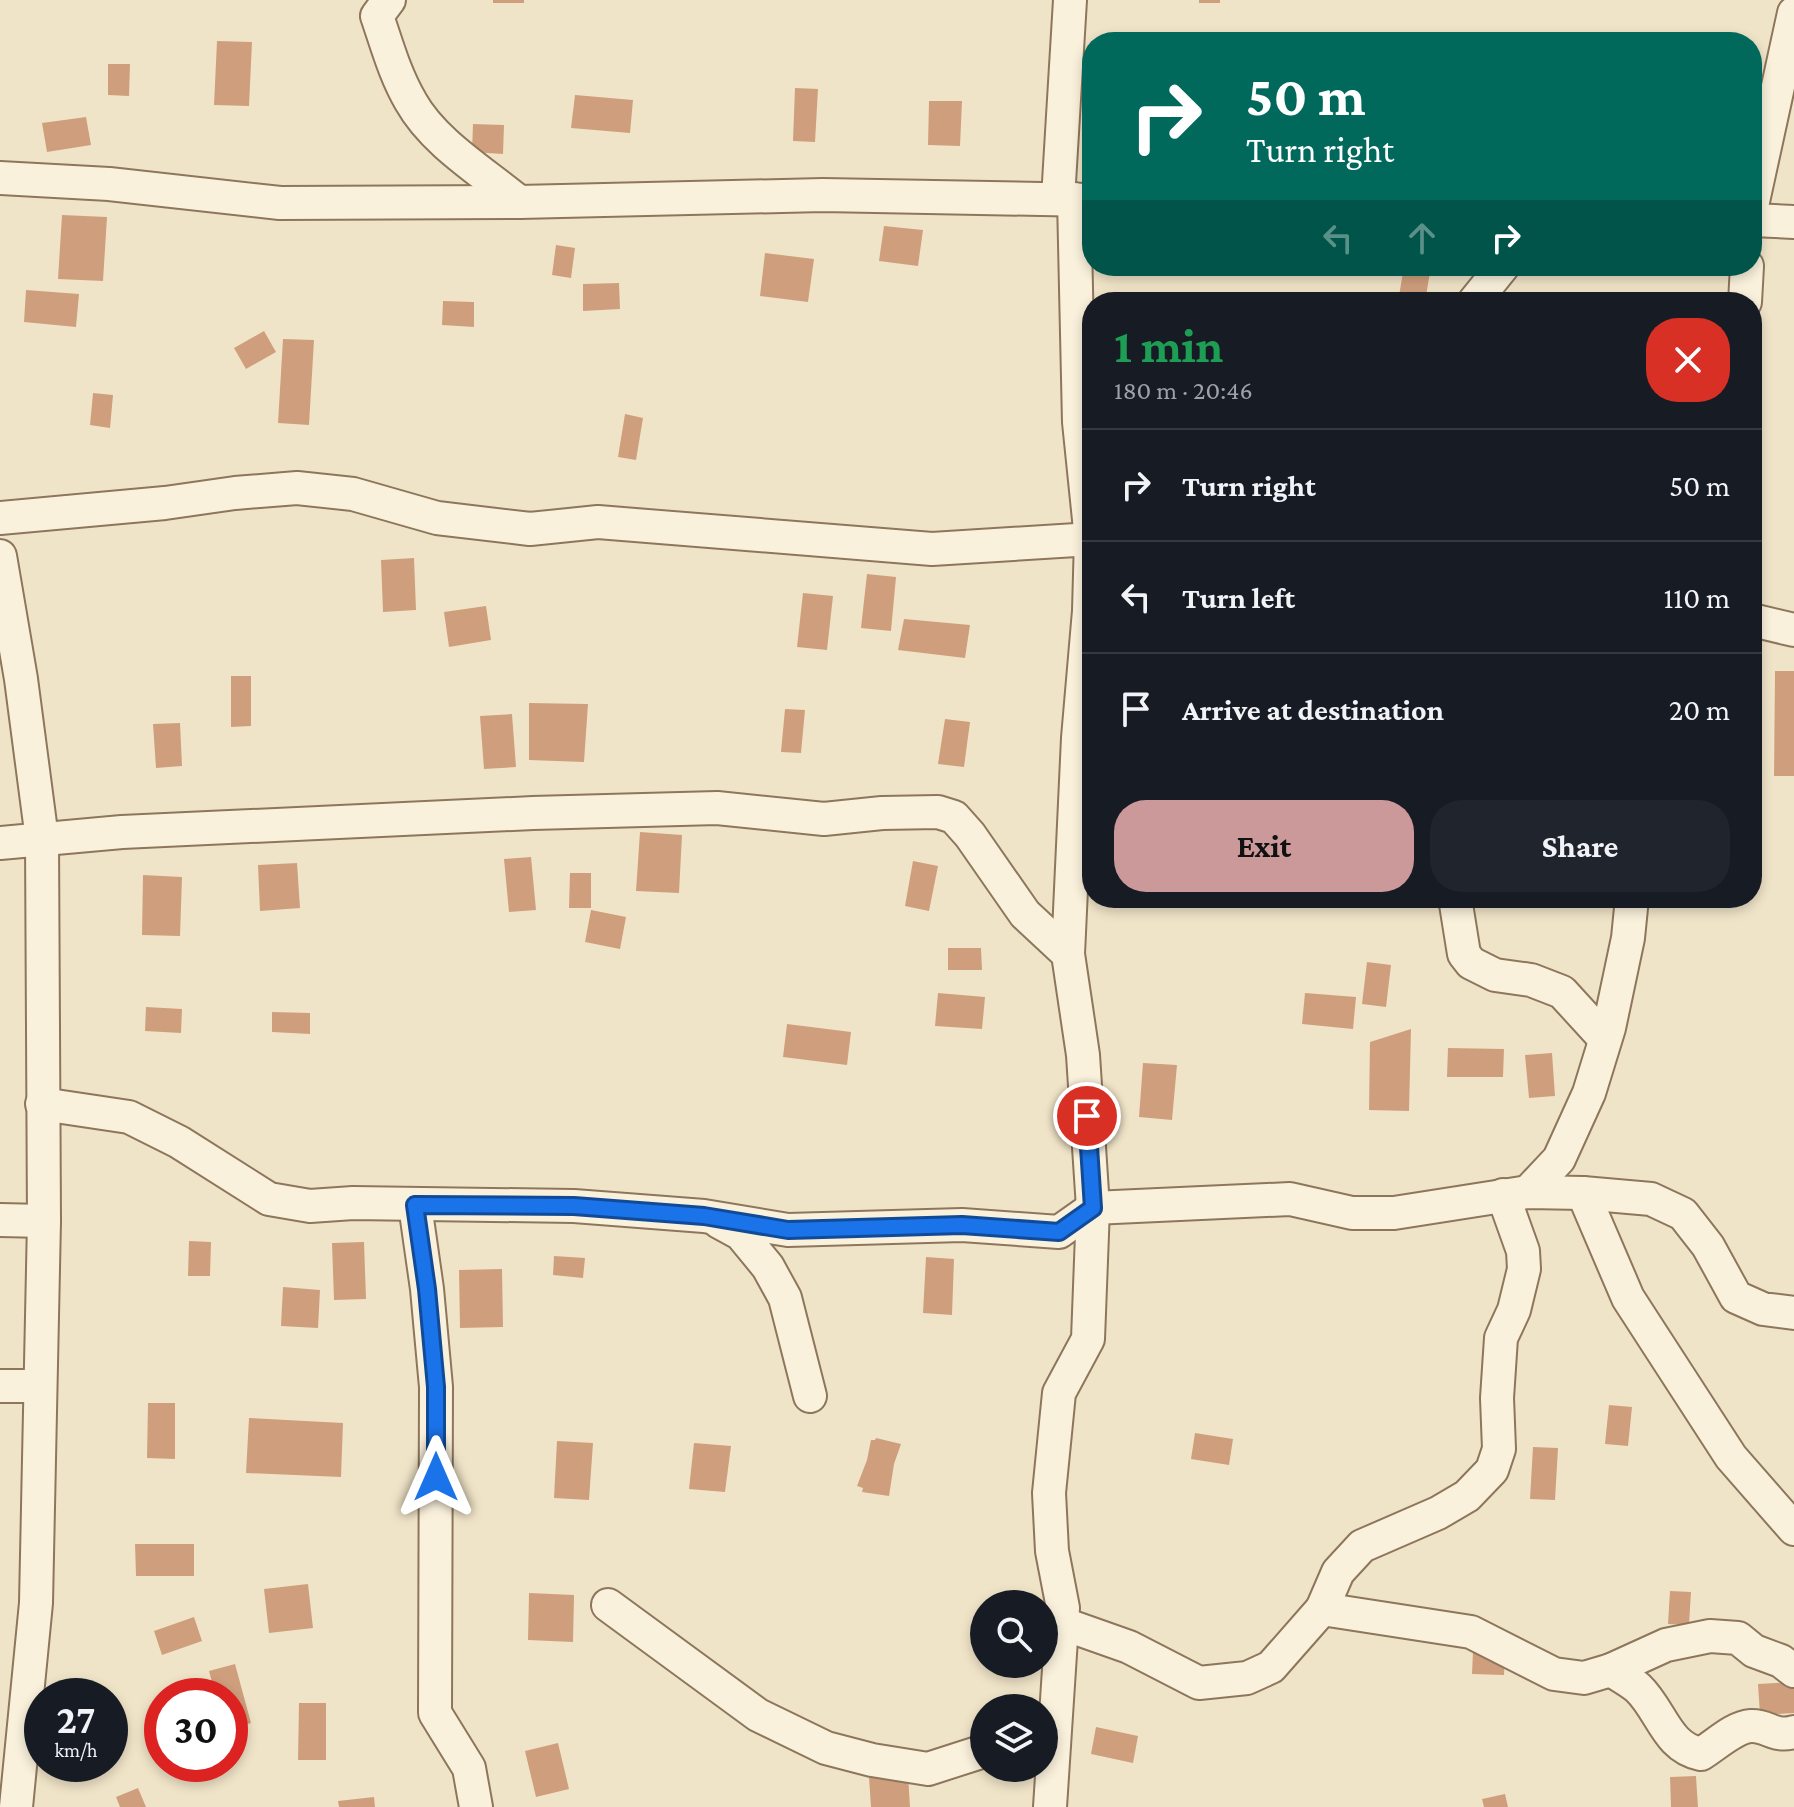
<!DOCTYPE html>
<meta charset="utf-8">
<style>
body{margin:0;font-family:"Crimson Pro",serif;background:#20242c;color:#f1f3f6;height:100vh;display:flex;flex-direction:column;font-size:30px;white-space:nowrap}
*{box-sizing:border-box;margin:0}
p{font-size:26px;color:#9ea1a6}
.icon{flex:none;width:44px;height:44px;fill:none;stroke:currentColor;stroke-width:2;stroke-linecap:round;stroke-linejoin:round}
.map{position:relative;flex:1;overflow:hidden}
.panel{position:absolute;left:1082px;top:292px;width:680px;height:616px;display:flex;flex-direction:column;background:#171b24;border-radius:32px;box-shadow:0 4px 12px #0003}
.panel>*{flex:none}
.banner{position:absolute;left:1082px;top:32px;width:680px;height:244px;border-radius:32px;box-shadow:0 4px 12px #0003;background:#00695c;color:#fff;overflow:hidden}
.tools{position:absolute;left:970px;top:1590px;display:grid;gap:16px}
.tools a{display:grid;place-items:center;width:88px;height:88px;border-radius:50%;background:#171b24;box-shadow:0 4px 12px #0003;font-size:40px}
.speed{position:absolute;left:24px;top:1678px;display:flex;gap:16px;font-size:40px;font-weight:700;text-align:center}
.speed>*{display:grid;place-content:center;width:104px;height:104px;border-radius:50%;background:#171b24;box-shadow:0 4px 12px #0003;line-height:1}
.speed small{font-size:20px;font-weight:400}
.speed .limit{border:12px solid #d22;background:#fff;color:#111}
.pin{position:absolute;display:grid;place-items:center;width:68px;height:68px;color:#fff;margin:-34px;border:4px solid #fff;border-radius:50%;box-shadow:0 2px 8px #0007}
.me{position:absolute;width:88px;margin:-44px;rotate:0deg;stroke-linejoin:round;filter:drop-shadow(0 0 6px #0008)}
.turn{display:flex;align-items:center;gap:28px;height:168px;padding:0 32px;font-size:36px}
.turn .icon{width:104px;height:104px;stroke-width:2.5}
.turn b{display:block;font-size:56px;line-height:68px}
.lanes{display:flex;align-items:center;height:76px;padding:0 32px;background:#0003;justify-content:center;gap:40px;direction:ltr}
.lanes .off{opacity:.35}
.round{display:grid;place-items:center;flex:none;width:84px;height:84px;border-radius:32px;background:#20242c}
.overview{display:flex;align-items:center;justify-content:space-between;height:136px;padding:0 32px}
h1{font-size:48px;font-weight:700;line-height:60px;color:#1e9e55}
.action{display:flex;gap:16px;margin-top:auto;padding:16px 32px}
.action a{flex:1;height:92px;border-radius:32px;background:#cc999b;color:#111;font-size:32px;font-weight:700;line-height:92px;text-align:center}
.action a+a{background:#20242c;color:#f1f3f6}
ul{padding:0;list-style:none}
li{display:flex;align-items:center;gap:24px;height:112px;padding:0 32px;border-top:2px solid #363941}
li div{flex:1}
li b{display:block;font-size:30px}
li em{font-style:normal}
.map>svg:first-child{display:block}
.building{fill:#cf9f7d}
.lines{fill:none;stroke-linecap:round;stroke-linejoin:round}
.street-casing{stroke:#8d765c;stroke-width:36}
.street{stroke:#faf1dc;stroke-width:32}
.route-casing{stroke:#114b97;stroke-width:20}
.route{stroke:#1a73e8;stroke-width:14}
</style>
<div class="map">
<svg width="1794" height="1807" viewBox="0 0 1794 1807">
<rect width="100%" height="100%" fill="#f0e4c8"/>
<!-- building -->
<g class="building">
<rect x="493" y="0" width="31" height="3"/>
<rect x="1199" y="0" width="21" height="3"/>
<polygon points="217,41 252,42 249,106 214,105"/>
<polygon points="108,64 130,64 129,96 108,95"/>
<polygon points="795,88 818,89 815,142 793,141"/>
<polygon points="575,95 633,100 630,133 571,128"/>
<polygon points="929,101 962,101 960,146 928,145"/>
<polygon points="86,117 91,145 47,152 42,123"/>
<polygon points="473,124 504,125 503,154 472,152"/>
<polygon points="62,215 107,217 103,281 58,279"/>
<polygon points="884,226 923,230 918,266 879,261"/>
<polygon points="556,245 575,248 571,278 552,275"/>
<polygon points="765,253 814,259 808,302 760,296"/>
<polygon points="1404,266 1431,266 1425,302 1398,302"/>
<polygon points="619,283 620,309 583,311 583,284"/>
<polygon points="26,290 79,294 76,327 24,322"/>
<polygon points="443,301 474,302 474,327 442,325"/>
<polygon points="264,331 276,352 246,369 234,348"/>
<polygon points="283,339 314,340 309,425 278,423"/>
<polygon points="93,393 113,395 110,428 90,425"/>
<polygon points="625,414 643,418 636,460 618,457"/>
<polygon points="414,558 416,610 383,612 381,560"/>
<polygon points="867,574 896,577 891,631 861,628"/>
<polygon points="803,593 833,596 827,650 797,647"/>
<polygon points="486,606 491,640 449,647 444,612"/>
<polygon points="904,619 970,625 965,658 898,650"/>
<polygon points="1775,671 1794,671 1794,776 1774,776"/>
<polygon points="231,676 251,676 251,726 231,727"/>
<polygon points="529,703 588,704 584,762 529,760"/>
<polygon points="785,709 805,710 801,753 781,752"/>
<polygon points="512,714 516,767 484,769 480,716"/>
<polygon points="945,719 970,722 964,767 938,764"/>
<polygon points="180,723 182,766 156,768 153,724"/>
<polygon points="640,832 682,835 679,893 636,891"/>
<polygon points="531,857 536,910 509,912 504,859"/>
<polygon points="913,861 938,866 929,911 905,906"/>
<polygon points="297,863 300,908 260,911 258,865"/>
<polygon points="570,873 591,873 591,908 569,908"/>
<polygon points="143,875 182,877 180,936 142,935"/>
<polygon points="591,910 626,917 620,949 585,942"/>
<polygon points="948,948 981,948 982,970 948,970"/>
<polygon points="1367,962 1391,965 1386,1007 1362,1004"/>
<polygon points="938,993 985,997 982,1029 935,1026"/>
<polygon points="1305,993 1356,997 1353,1029 1302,1024"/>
<polygon points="146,1007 182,1009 181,1033 145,1031"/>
<polygon points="272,1012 310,1013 310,1034 272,1032"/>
<polygon points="787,1024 851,1032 847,1065 783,1057"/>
<polygon points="1411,1029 1409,1111 1369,1110 1370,1042"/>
<polygon points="1448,1048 1504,1049 1503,1077 1447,1077"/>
<polygon points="1552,1053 1555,1096 1529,1098 1525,1055"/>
<polygon points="1143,1063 1177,1065 1172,1120 1139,1117"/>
<polygon points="189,1241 211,1242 210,1276 188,1276"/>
<polygon points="364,1242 366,1299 334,1300 332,1243"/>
<polygon points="554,1256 585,1258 583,1278 553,1275"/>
<polygon points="926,1257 954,1259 952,1315 923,1313"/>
<polygon points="502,1269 503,1327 460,1328 459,1270"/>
<polygon points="283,1287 320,1290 318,1328 281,1326"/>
<polygon points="148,1403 175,1403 175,1459 147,1458"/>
<polygon points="1609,1405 1632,1407 1628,1446 1605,1444"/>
<polygon points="249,1418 343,1423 341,1477 246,1473"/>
<polygon points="1195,1433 1233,1439 1229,1465 1191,1459"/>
<polygon points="876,1438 901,1444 894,1464 889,1496 862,1492 863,1488 857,1486 867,1460 871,1440 875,1440"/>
<polygon points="557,1441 593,1443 589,1500 554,1498"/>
<polygon points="694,1443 731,1446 725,1492 689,1489"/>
<polygon points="1533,1447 1558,1448 1555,1500 1530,1499"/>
<polygon points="135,1544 194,1544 194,1576 136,1576"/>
<polygon points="308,1584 313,1628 269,1633 264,1589"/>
<polygon points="1670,1591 1691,1592 1689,1625 1668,1624"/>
<polygon points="529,1593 574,1595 573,1642 528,1640"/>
<polygon points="194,1617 202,1641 162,1655 154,1631"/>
<polygon points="1473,1651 1505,1652 1504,1675 1472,1674"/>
<polygon points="235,1664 251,1723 230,1729 230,1696 216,1696 209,1671"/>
<polygon points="1794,1682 1794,1713 1760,1715 1758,1684"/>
<polygon points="299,1703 326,1703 326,1760 298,1760"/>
<polygon points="1096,1727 1138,1736 1133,1763 1091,1754"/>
<polygon points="558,1743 569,1789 536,1797 525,1751"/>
<polygon points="908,1774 910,1807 871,1807 869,1777"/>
<polygon points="1696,1776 1698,1807 1671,1807 1670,1777"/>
<polygon points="138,1788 146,1807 120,1807 116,1797"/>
<polygon points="1505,1794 1508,1807 1484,1807 1482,1799"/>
<polygon points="374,1797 375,1807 339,1807 338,1801"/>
</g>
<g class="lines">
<defs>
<g id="street">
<path d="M 389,0 L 377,16 C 387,45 395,75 411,102 C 434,143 483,172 519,202 L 823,195 L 1092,200"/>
<polyline points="0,178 109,184 280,203 519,202"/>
<polyline points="1058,199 1070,0"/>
<polyline points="1752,206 1794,13"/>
<polyline points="1752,220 1794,222"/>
<polyline points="1474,302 1503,266"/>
<polyline points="1745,302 1747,266"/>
<polyline points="0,518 165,503 235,493 297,488 353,494 437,518 530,529 598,522 932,549 1092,539"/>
<polyline points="0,556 21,679 42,839 44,1221 0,1220"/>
<polyline points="1752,620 1794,630"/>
<polyline points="0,843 122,832 533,813 717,808 824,819 882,813 938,812 954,817 970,835 1025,914 1068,954"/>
<polyline points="1455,898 1464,954 1471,963 1495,975 1531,980 1562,992 1605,1039"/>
<polyline points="42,1104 129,1117 179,1142 269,1199 310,1206 353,1203 574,1206 704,1216 788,1230 962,1225 1059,1232 1093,1208 1290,1199 1352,1213 1394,1213 1528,1192 1583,1193 1651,1199 1683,1214 1708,1246 1736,1297 1763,1309 1794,1313"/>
<polyline points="1528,1192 1559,1159 1589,1093 1609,1028 1628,938 1632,898"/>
<polyline points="1583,1193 1628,1298 1731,1457 1794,1529"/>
<polyline points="415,1205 427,1289 436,1387 435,1713 469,1768 476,1807"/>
<polyline points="719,1222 741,1234 768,1267 785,1298 810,1396"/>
<polyline points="0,1386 39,1386"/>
<polyline points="608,1605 758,1715 826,1748 872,1760 928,1769 984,1751"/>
<polyline points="1322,1609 1471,1632 1554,1674 1584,1678 1611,1670 1666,1645 1710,1636 1738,1638 1754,1651 1781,1661 1794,1671"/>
<polyline points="1061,1623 1129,1647 1199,1683 1247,1678 1271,1667 1322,1609 1338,1572 1362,1546 1438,1513 1467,1496 1492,1470 1499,1449 1497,1398 1501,1338 1514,1310 1524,1269 1523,1251 1503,1195"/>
<path d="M 1611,1670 C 1620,1676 1630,1681 1638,1688 C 1662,1711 1666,1747 1701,1754 C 1716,1745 1734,1727 1751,1726 C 1768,1725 1774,1738 1794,1732"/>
<polyline points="16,1807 36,1603 44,1221"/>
<polyline points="1050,1807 1063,1608 1052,1551 1049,1493 1059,1393 1088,1339 1093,1208 1083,1055 1068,954 1078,738 1089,611 1091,539 1079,422 1074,199"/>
</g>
</defs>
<!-- street casing -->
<use href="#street" class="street-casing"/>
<!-- street -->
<use href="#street" class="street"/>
</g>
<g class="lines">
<defs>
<polyline id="route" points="436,1477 436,1387 427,1289 415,1205 574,1206 704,1216 788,1230 962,1225 1059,1232 1093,1208 1087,1116"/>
</defs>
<!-- route casing -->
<use href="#route" class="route-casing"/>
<!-- route -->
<use href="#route" class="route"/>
</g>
</svg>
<div class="tools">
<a><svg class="icon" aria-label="search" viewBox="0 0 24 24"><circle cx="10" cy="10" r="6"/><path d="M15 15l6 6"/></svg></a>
<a><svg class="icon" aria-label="layers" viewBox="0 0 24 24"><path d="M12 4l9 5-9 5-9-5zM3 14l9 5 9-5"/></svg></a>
</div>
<div class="speed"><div>27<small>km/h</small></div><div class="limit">30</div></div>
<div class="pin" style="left:1087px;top:1116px;background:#d93025"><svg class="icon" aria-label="arrive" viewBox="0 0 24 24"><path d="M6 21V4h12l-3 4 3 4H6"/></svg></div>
<svg class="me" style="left:436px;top:1477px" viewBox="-20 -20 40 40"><path d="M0-17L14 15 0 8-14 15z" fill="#1a73e8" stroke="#fff" stroke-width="4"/></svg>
<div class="banner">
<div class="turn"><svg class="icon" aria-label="right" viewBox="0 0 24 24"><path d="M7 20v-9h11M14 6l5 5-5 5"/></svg><div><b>50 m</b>Turn right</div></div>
<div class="lanes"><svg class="icon off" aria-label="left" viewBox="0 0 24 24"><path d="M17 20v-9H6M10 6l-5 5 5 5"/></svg><svg class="icon off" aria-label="ahead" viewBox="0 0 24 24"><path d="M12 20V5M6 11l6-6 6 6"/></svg><svg class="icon" aria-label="right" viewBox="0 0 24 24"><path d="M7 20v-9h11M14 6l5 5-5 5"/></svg></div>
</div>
<section class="panel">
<div class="overview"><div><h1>1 min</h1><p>180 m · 20:46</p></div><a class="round" style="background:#d93025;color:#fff"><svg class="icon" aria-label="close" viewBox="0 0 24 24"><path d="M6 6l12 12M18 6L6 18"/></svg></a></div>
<ul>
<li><svg class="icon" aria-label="right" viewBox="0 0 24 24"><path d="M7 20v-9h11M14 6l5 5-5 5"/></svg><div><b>Turn right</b></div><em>50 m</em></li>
<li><svg class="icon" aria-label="left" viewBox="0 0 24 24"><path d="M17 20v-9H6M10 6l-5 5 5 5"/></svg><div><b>Turn left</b></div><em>110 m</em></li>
<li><svg class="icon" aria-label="arrive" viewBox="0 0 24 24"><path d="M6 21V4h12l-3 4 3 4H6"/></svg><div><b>Arrive at destination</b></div><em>20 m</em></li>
</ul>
<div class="action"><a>Exit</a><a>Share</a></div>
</section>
</div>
